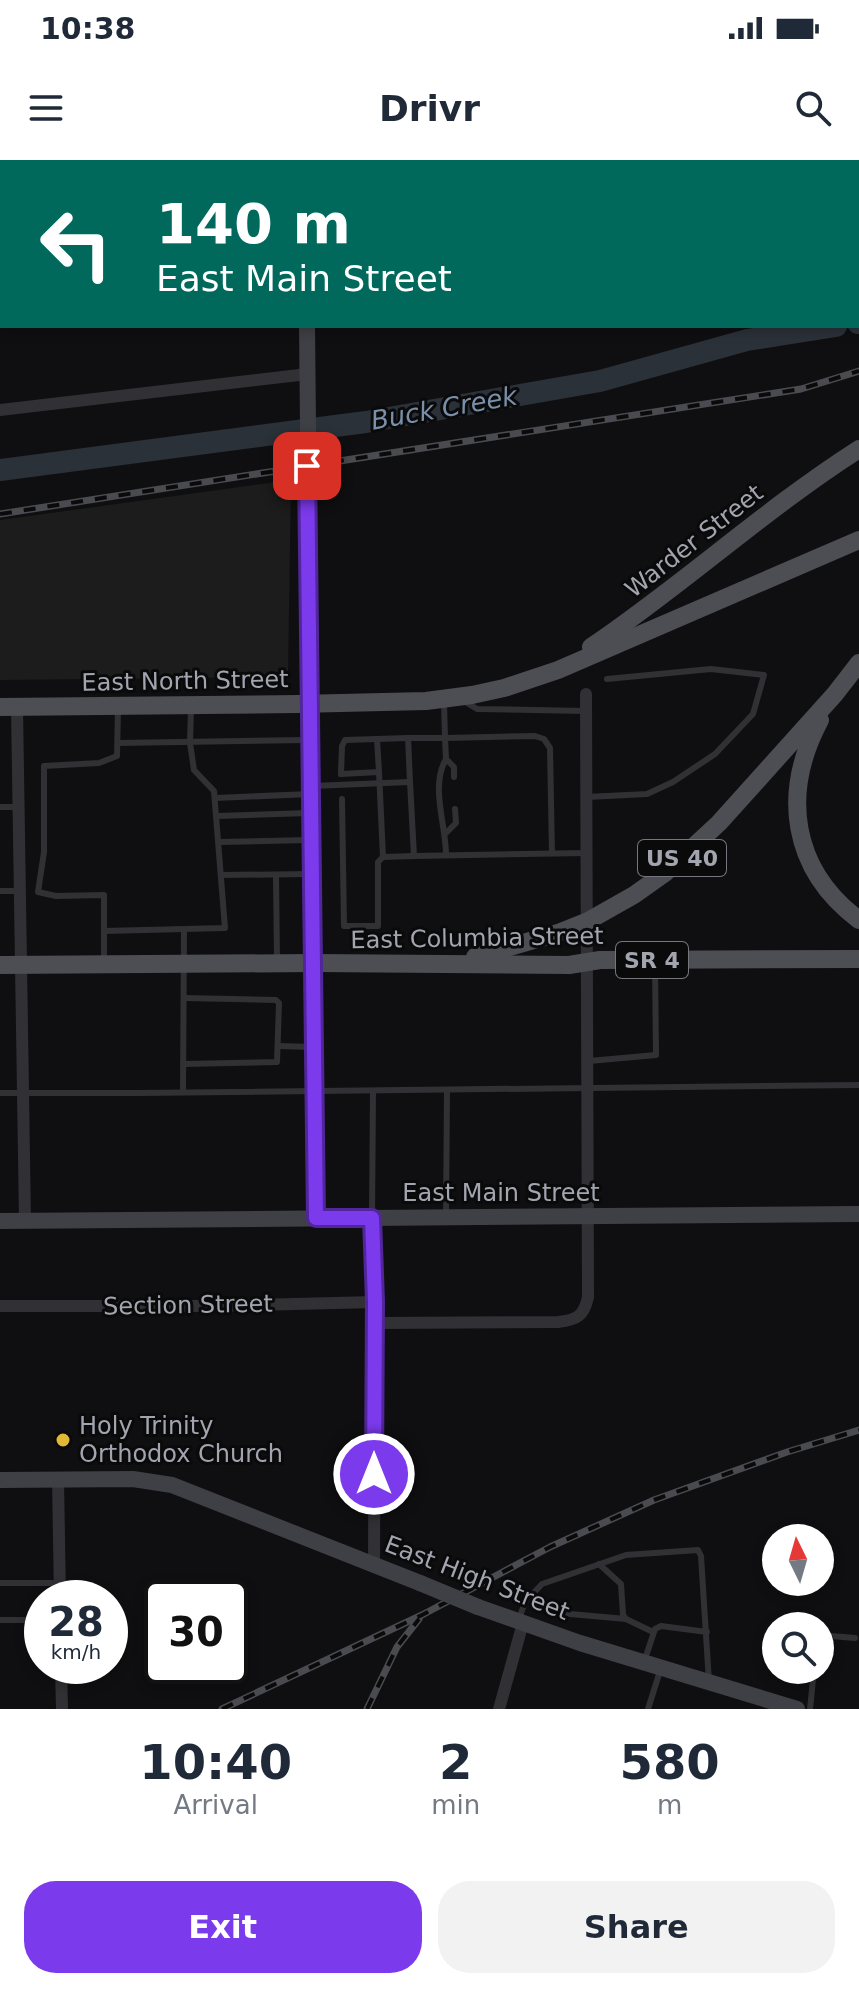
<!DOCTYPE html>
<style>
body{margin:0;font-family:"DejaVu Sans",sans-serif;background:#f2f2f3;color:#1f2937;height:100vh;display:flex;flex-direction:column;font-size:30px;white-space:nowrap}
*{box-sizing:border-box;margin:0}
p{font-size:26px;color:#747a83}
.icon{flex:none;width:44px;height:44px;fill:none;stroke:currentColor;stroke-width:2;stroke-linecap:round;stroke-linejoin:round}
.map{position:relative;height:1549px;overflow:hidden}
.panel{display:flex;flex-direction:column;background:#fff;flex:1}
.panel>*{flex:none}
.guide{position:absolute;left:0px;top:0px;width:860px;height:168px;box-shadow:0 4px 12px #0003;background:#00695c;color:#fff;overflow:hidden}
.needle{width:52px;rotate:355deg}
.fabs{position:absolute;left:762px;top:1364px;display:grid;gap:16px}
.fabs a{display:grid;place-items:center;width:72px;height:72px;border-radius:50%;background:#fff;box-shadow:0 4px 12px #0003;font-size:40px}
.speed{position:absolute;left:24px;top:1420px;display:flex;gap:16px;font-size:40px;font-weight:700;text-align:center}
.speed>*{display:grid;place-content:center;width:104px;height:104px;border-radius:50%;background:#fff;box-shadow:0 4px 12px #0003;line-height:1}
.speed small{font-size:20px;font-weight:400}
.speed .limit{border:4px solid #111;border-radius:12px;background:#fff;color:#111}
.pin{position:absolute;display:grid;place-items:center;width:68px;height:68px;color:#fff;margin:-34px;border-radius:16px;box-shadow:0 4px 12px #0006}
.me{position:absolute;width:88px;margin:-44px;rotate:0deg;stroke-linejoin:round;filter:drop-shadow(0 0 6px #0008)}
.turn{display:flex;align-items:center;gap:28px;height:168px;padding:0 24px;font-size:36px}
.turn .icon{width:104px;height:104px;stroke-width:2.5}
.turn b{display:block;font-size:56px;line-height:68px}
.eta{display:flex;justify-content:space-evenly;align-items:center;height:136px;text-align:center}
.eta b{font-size:48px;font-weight:600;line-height:56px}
.action{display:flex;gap:16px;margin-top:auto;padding:16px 24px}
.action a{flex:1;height:92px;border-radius:32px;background:#7c3aed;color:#fff;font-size:32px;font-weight:600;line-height:92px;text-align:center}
.action a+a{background:#f2f2f3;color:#1f2937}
.status{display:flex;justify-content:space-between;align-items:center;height:56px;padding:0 40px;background:#fff;direction:ltr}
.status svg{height:22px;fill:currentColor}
header{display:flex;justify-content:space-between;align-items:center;height:104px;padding:0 24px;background:#fff;font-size:36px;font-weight:600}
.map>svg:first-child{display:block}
.built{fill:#1c1c1d}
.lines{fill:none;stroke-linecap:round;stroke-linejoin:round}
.river{stroke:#2a3138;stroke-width:22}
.lane{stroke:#313135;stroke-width:6}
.street{stroke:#313135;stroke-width:12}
.secondary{stroke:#3f4045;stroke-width:16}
.primary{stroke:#4d4e54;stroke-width:18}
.rail-casing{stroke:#4a4b50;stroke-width:7}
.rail{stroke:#0b0a0b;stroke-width:4;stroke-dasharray:12;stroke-linecap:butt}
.secondary-bridge{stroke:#3f4045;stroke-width:16}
.route-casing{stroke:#51269a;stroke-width:20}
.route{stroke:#7c3aed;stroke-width:14}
.poi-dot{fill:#e2b636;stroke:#0b0a0b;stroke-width:3}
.labels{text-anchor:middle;stroke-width:6;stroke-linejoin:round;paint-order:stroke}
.shield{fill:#0b0a0b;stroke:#75767e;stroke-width:2}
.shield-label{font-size:22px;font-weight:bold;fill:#a2a5b0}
.street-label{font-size:24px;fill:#a2a5b0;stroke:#0b0a0b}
.poi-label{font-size:24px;fill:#a2a5b0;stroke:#0b0a0b;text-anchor:start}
.water-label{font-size:26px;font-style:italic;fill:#7a90aa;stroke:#0b0a0b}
</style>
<div class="status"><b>10:38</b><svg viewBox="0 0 49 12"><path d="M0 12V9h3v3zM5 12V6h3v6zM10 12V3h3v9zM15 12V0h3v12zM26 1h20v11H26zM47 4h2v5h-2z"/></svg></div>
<header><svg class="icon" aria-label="menu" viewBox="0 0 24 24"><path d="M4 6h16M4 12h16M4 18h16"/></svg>Drivr<svg class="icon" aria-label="search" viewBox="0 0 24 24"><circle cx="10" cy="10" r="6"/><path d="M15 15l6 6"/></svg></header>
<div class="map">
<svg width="859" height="1549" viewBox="0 0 859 1549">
<rect width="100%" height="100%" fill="#0f0f11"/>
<!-- built -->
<polygon class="built" points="291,320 288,517 0,520 0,360"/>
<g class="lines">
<!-- river -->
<g class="river">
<polyline points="858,163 859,162"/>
<polyline points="0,310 366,262 600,221 747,180 836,166"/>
</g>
<!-- lane -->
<g class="lane">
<polyline points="464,541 477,549 586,551"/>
<polyline points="118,549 117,596 99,603 44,606 44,692 38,732 56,736 104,735 104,771 225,768 214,631 194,610 190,583 191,548"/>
<polyline points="377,579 379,612"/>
<polyline points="118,583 308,580"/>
<path d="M 446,599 C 430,626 446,665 446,694"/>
<polyline points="341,614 379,612 383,697"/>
<polyline points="341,614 342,586 345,580 408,578"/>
<polyline points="454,617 454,607 446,599 445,578 535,576 544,579 550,588 552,693"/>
<polyline points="410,622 408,578 445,578 444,542"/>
<polyline points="312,626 410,622 414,696 587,693"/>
<polyline points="587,637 647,634 673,622 715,594 753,554 764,515 711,509 607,519"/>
<polyline points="215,638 311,634"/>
<polyline points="342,639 344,766 378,766 378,702 383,697 414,696"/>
<polyline points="0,647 19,647"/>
<polyline points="217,656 309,653"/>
<polyline points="446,673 456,663 455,649"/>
<polyline points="220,682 309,680"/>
<polyline points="222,715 310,714"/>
<polyline points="276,715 277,800"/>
<polyline points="0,731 20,731"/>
<polyline points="104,800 104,771"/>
<polyline points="278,886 314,887"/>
<polyline points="589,901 656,895 655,802"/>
<polyline points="183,904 277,902 279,843 276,840 184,838"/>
<polyline points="183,932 184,770"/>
<polyline points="0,933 138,933 859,925"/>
<polyline points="446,1057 447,930"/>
<polyline points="372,1058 373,931"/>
<polyline points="599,1404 621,1424 623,1455 626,1459"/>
<polyline points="0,1423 59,1423"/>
<polyline points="528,1438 570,1454 626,1459 653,1472"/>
<polyline points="519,1459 525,1442 542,1424 626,1395 698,1390 701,1396 709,1522"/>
<polyline points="0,1460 42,1460"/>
<polyline points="820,1490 831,1476 855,1478"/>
<polyline points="645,1499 655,1469 661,1466 707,1472"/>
<polyline points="648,1549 660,1511"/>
<polyline points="810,1549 814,1510"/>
</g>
<!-- street -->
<g class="street">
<polyline points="136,2 136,0"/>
<polyline points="562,2 563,0"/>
<polyline points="686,2 688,0"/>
<polyline points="0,75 2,75"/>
<polyline points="0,250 308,214"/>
<polyline points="17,547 25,1061"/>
<polyline points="372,1058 375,1142 374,1405"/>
<polyline points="0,1146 210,1146 375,1142"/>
<path d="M 375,1163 L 558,1162 C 577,1160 584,1156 588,1137 L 586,534"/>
<polyline points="58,1319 60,1438"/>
<polyline points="61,1506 62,1549"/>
<polyline points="499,1549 523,1463"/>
</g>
<!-- secondary -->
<g class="secondary">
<polyline points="307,166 316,1058"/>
<polyline points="0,1061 859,1054"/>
<polyline points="0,1320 133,1319 172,1325 420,1423"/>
<polyline points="478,1447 580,1483 797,1549"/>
</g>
<!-- primary -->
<g class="primary">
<path d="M 591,487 C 683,425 765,349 859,289"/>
<polyline points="0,547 298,544 426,541 472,535 504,528 558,510 859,380"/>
<path d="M 820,560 C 781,633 791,709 859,760"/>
<polyline points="475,797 558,773 588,761 634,735 665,713 719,663 835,534 859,503"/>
<polyline points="0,805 314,803 569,805 600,800 859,799"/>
</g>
<defs>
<g id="rail">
<polyline points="0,354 801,229 859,211"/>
<polyline points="222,1549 422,1455 550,1387 654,1340 787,1292 859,1270"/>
<polyline points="367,1549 397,1487 419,1459"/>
</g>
</defs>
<!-- rail casing -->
<use href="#rail" class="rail-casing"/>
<!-- rail -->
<use href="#rail" class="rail"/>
<!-- secondary-bridge -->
<polyline class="secondary-bridge" points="420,1423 478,1447"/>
</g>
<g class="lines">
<defs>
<polyline id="route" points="307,306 316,1058 372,1058 375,1142 374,1314"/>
</defs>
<!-- route casing -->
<use href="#route" class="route-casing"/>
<!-- route -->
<use href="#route" class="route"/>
</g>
<!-- markers -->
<circle class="poi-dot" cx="63" cy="1280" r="8"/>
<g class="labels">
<!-- shield labels -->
<g class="shield">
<rect x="638" y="680" width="88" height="36" rx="6"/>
<rect x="616" y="782" width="72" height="36" rx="6"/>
</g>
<g class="shield-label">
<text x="682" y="706">US 40</text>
<text x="652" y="808">SR 4</text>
</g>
<!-- street labels -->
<g class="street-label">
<text transform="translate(694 381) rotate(-38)" y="8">Warder Street</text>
<text transform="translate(185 521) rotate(-1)" y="8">East North Street</text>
<text transform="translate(477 778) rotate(-1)" y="8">East Columbia Street</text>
<text x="501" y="1041">East Main Street</text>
<text transform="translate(188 1145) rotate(-1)" y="8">Section Street</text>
<text transform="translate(477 1418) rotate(21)" y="8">East High Street</text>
</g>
<!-- poi labels -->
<g class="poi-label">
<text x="79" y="1274">Holy Trinity<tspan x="79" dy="28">Orthodox Church</tspan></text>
</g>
<!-- water labels -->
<g class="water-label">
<text transform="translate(444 248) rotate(-10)" y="9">Buck Creek</text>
</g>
</g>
</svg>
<div class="fabs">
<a><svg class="needle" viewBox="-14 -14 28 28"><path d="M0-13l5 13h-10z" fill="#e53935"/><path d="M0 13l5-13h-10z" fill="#747a83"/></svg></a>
<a><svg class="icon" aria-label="search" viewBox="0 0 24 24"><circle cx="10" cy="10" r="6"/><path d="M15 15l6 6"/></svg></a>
</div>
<div class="speed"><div>28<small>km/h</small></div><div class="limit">30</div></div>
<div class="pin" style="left:307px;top:306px;background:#d93025"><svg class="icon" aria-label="arrive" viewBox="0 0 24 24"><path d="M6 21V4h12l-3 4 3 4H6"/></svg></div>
<svg class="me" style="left:374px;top:1314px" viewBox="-20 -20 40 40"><circle r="17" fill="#7c3aed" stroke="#fff" stroke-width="3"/><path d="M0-11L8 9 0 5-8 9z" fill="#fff"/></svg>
<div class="guide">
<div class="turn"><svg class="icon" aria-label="left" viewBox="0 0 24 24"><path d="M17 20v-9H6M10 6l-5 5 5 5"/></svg><div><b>140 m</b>East Main Street</div></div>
</div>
</div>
<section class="panel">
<div class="eta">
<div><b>10:40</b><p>Arrival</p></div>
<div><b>2</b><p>min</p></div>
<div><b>580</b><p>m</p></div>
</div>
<div class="action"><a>Exit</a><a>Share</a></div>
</section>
